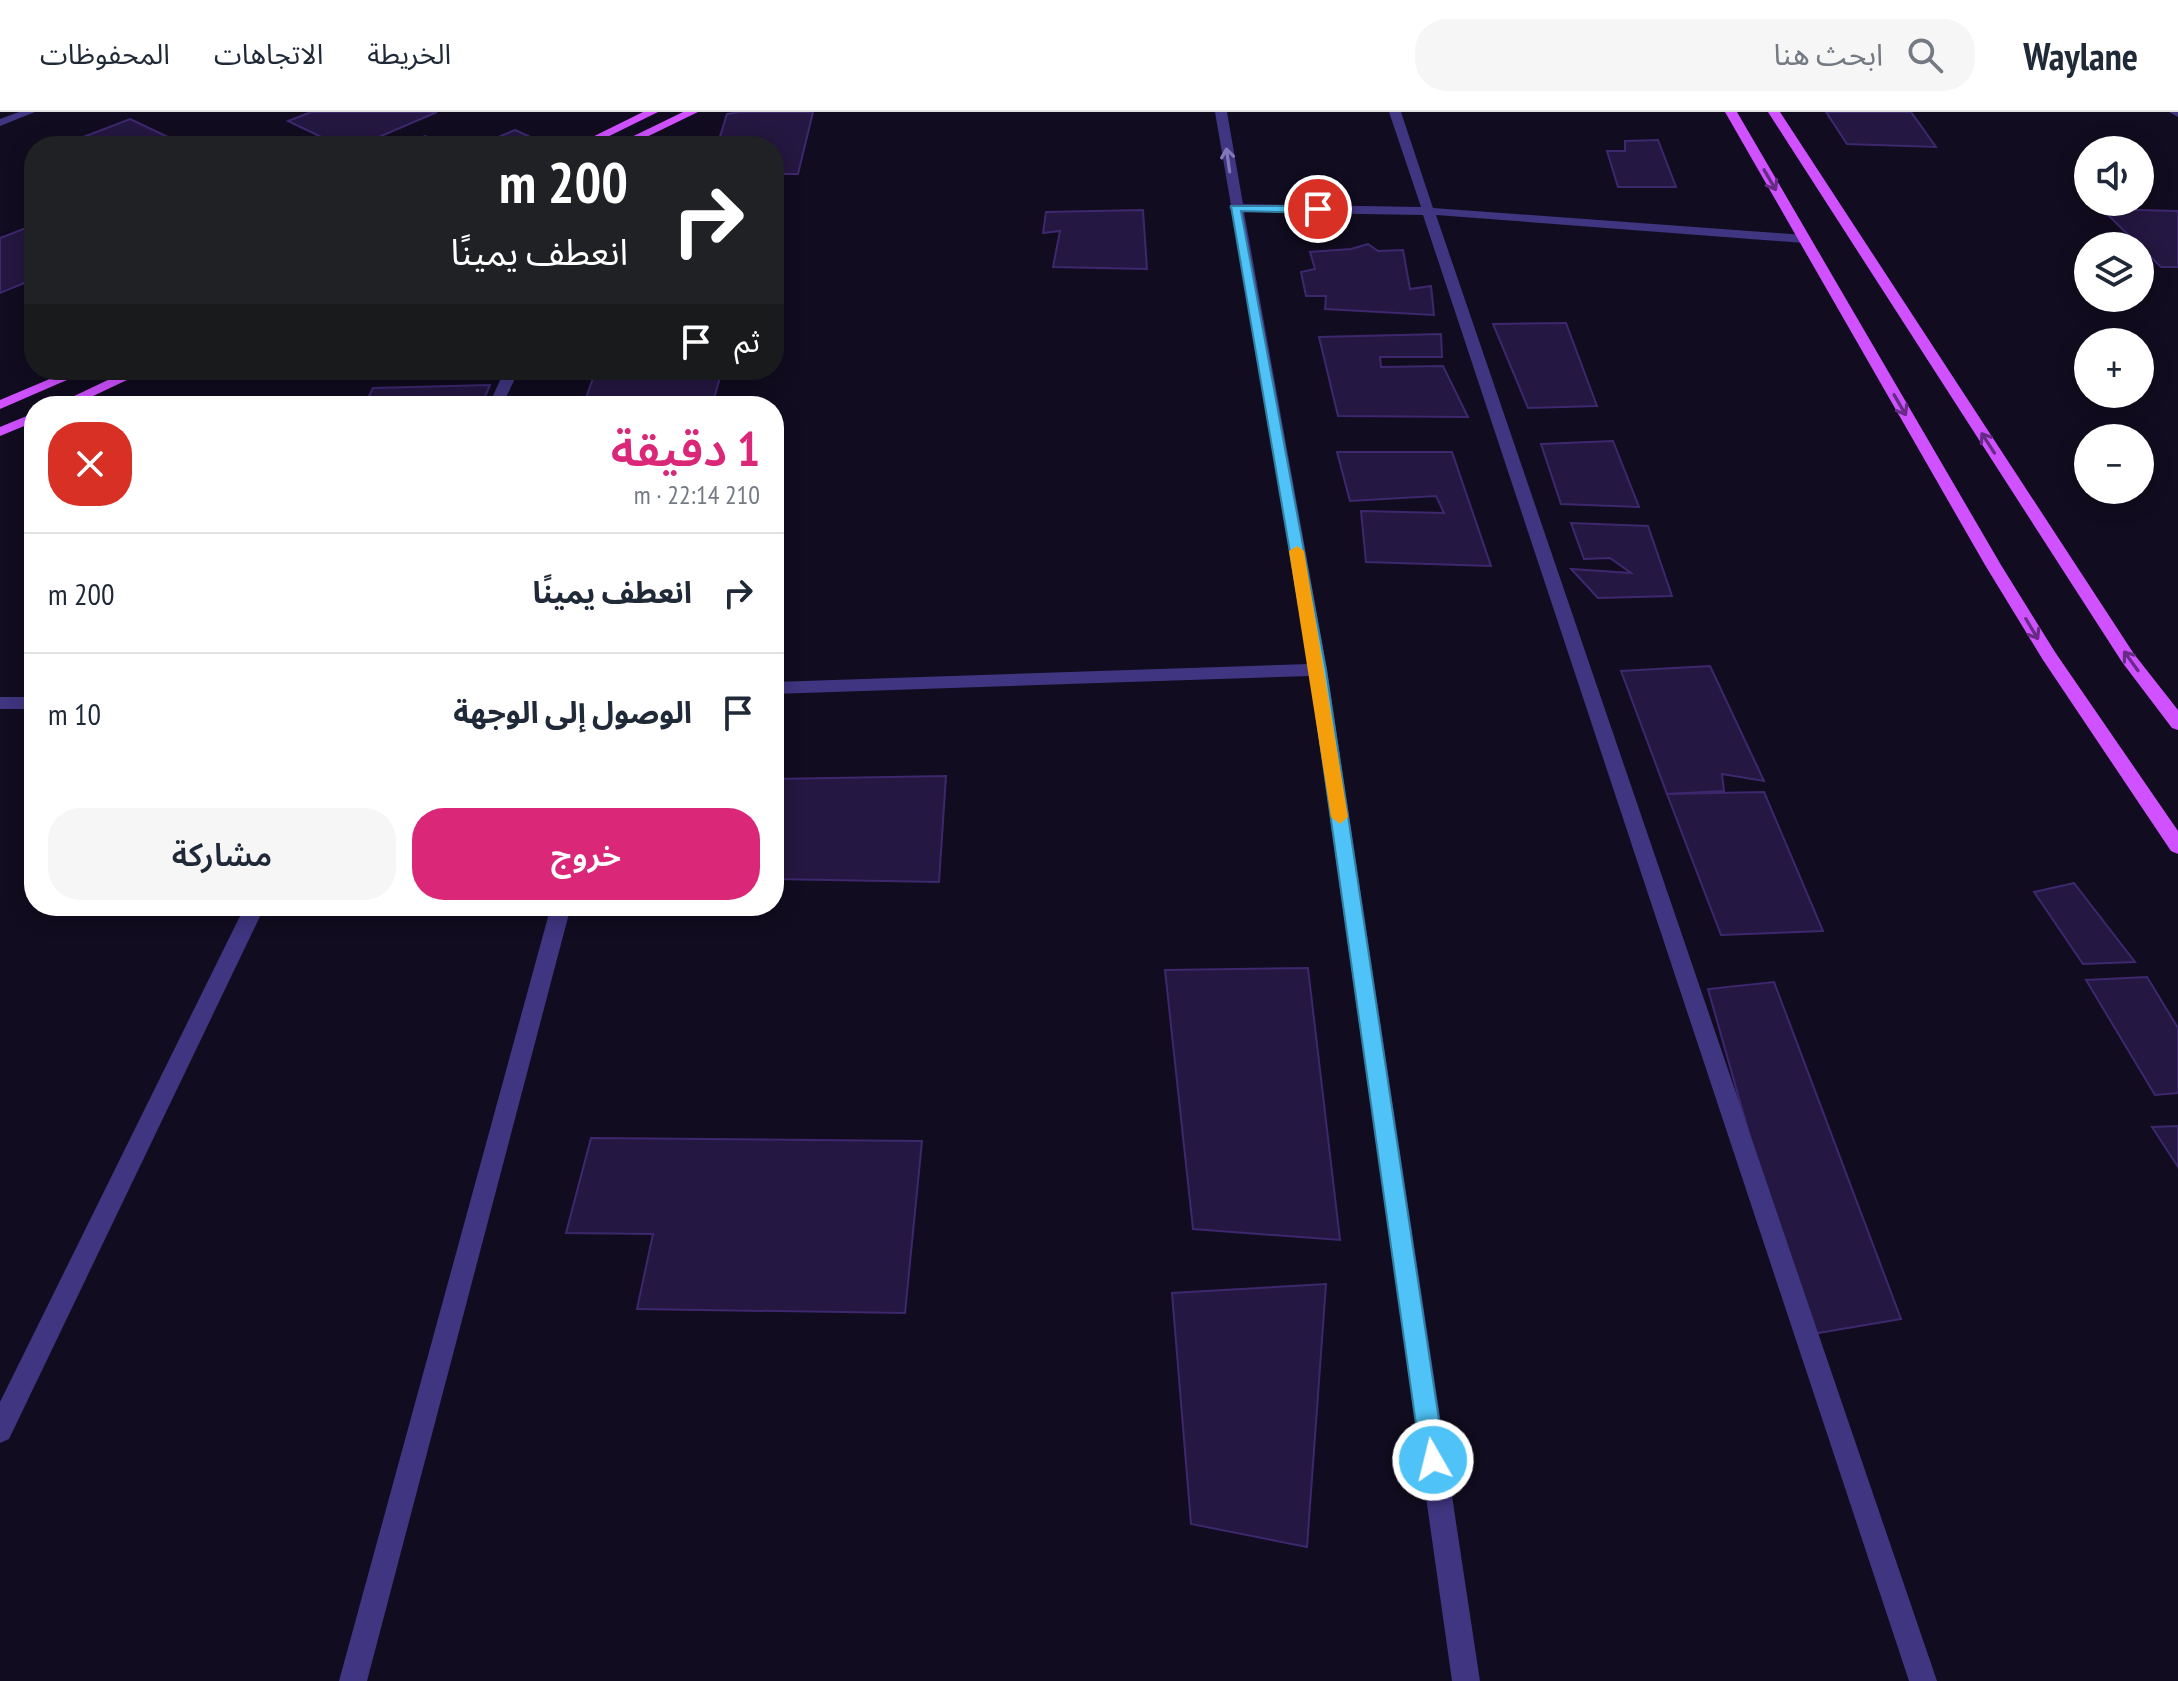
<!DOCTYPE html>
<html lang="ar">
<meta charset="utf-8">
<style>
body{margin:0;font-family:"PT Sans Narrow","Noto Sans Arabic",sans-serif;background:#f6f6f7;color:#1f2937;direction:rtl;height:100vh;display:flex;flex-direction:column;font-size:30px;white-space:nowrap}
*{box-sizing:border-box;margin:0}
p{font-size:26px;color:#747a83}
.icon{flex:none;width:44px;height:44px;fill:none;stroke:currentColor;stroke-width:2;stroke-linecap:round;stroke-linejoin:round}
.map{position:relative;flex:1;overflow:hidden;direction:ltr}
.details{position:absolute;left:24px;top:284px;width:760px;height:520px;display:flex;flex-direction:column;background:#fff;border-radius:32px;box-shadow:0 4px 20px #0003;direction:rtl}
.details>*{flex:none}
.guide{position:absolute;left:24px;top:24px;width:760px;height:244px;border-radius:32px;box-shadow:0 4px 20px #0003;direction:rtl;background:#202124;color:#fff;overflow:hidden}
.controls{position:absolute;left:2074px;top:24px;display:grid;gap:16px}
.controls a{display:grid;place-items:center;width:80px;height:80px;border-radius:50%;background:#fff;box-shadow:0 4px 20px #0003;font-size:40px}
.pin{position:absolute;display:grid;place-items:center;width:68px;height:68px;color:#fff;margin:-34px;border:4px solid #fff;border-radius:50%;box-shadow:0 2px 8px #0007}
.me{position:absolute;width:88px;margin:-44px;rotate:352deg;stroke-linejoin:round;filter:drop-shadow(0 0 6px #0008)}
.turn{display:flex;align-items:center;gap:28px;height:168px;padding:0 24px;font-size:36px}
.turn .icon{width:104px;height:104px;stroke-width:2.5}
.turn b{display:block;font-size:56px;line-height:68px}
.then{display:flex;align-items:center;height:76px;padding:0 24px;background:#0003;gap:16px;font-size:30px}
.round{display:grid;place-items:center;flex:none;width:84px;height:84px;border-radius:32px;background:#f6f6f7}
.head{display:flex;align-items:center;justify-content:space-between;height:136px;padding:0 24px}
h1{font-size:48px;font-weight:600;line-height:60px;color:#db2777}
.action{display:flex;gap:16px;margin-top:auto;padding:16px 24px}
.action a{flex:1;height:92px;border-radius:32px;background:#db2777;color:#fff;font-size:32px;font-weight:600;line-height:92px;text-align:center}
.action a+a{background:#f6f6f7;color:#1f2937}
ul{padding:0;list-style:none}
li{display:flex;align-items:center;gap:24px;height:120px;padding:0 24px;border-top:2px solid #e0e1e3}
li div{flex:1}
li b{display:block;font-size:30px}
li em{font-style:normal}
header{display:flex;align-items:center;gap:48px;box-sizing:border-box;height:112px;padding:0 40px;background:#fff;border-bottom:2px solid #e0e1e3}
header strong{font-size:38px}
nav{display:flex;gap:44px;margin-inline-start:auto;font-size:28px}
.search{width:560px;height:72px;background:#f6f6f7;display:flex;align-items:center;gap:20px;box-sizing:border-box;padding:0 28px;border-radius:32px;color:#747a83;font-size:30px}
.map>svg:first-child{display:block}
.building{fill:#241741;stroke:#3d286e;stroke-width:2}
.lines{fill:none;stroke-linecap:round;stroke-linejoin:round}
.minor{fill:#3f3580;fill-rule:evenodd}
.major{fill:#cf51ff;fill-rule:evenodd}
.oneway{stroke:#8278b9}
.oneway2{stroke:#662b84}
.route{fill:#4fc3f7;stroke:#337fa1;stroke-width:2}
.slow{fill:#f59e0b}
</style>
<header>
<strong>Waylane</strong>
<div class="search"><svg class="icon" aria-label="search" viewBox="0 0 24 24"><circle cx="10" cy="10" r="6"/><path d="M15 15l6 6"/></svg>ابحث هنا</div>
<nav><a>الخريطة</a><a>الاتجاهات</a><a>المحفوظات</a></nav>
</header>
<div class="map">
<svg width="2178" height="1569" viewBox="0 0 2178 1569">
<rect width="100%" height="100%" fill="#110c1f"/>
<!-- building -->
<g class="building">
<polygon points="311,0 437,0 358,34 340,34 288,9"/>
<polygon points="740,0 813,0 798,62 774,62 774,34 717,34 727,2"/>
<polygon points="1826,0 1911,0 1936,35 1847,32"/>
<polygon points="130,7 170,26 151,34 60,34"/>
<polygon points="515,18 550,34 477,34"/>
<polygon points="425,24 444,34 402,34"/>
<polygon points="1658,28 1676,75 1618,75 1607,39 1625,39 1625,29"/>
<polygon points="2102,97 2178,99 2178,155 2161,155"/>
<polygon points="1143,98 1147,157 1053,155 1060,119 1043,121 1046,100"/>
<polygon points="34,113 34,167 0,181 0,126"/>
<polygon points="1368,132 1378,139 1403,138 1410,177 1431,174 1434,203 1325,197 1326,184 1306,184 1301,160 1315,157 1310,140 1351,137"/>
<polygon points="1566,211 1597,294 1528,296 1493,212"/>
<polygon points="1441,222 1442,245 1380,245 1381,255 1443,254 1468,305 1338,304 1319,225"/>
<polygon points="596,258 722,258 712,294 583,294"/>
<polygon points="490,273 481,294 364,294 373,276"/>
<polygon points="1613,329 1639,395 1561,392 1541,332"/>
<polygon points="1337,340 1452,340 1491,454 1366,450 1361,399 1444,401 1436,384 1350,389"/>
<polygon points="1571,411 1648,414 1672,484 1598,486 1571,457 1631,461 1610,446 1584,447"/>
<polygon points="1710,554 1764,669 1722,662 1724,679 1667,682 1621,559"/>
<polygon points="946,664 939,770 774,767 774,667"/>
<polygon points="1764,680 1823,819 1721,823 1667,682"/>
<polygon points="2074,771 2135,850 2083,852 2034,780"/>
<polygon points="1308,856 1340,1128 1193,1117 1165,858"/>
<polygon points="2147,865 2178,916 2178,981 2155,983 2086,868"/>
<polygon points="1774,870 1901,1207 1806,1223 1708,877"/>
<polygon points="2178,1014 2178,1055 2152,1015"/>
<polygon points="591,1026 922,1029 905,1201 637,1197 653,1122 566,1121"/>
<polygon points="1326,1172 1307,1435 1191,1412 1172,1181"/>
</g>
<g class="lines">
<!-- minor -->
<g class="minor">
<polygon points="19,0 35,0 0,14 0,7"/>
<polygon points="1215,0 1227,0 1243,92 1421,95 1389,0 1401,0 1433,96 1804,123 1810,127 1804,131 1436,103 1937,1569 1909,1569 1423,103 1244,100 1327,558 1480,1569 1452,1569 1310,564 774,582 774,570 1308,552 1232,99 1229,96 1231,93"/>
<polygon points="2169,0 2178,0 2178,5"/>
<polygon points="505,258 519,258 502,294 488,294"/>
<rect x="0" y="585" width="34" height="12"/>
<polygon points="245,794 265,794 9,1327 0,1331 0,1290"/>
<polygon points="551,794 571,794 367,1569 339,1569"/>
</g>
<!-- major -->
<g class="major">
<polygon points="643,0 658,0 589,34 574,34"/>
<polygon points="683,0 698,0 628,34 613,34"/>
<polygon points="1725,0 1737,0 2001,453 2055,540 2178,719 2178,742 2171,739 2043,548 1985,453"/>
<polygon points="1768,0 1780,0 2134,542 2178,598 2178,618 2172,616 2122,550"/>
<polygon points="71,258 90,258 0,297 0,288"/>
<polygon points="129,258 148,258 72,294 53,294"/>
<polygon points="34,301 34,310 0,324 0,315"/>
</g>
</g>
<!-- one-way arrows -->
<defs><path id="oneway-shaft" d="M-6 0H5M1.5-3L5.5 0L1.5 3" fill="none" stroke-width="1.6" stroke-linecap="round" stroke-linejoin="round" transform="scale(2)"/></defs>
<use class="oneway" href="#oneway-shaft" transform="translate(1228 48) rotate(-98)"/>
<g class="oneway2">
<use href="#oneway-shaft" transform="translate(1770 68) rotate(60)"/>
<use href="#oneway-shaft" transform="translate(1900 293) rotate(60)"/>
<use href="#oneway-shaft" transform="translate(1988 331) rotate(-123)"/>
<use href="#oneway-shaft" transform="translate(2032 517) rotate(59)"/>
<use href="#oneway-shaft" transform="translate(2131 549) rotate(-126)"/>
</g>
<!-- route -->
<polygon class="route" points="1231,94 1318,94 1323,97 1318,101 1241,99 1326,558 1445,1348 1442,1356 1433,1360 1425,1356 1421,1348 1310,558"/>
<!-- slow -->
<polygon class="slow" points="1297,434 1304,439 1348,705 1340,712 1331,705 1289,439"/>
</svg>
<div class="controls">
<a><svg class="icon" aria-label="sound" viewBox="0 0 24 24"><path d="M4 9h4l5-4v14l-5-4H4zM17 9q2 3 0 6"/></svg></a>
<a><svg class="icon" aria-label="layers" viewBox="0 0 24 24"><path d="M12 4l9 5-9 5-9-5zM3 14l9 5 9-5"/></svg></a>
<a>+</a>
<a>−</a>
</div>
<div class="pin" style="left:1318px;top:97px;background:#d93025"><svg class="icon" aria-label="arrive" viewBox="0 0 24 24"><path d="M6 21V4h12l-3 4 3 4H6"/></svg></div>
<svg class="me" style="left:1433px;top:1348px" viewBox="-20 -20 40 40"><circle r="17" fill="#4fc3f7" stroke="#fff" stroke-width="3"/><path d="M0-11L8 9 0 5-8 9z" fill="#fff"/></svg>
<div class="guide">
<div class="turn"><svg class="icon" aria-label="right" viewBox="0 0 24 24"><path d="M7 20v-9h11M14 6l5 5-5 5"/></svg><div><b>200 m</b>انعطف يمينًا</div></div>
<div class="then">ثم<svg class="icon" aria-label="arrive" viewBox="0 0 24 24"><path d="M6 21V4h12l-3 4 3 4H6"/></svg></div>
</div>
<section class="details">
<div class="head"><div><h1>1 دقيقة</h1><p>210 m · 22:14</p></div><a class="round" style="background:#d93025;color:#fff"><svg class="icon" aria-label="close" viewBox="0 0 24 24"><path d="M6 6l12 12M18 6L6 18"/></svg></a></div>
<ul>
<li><svg class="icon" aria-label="right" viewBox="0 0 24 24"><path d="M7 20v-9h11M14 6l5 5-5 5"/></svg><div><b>انعطف يمينًا</b></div><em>200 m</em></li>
<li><svg class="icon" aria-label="arrive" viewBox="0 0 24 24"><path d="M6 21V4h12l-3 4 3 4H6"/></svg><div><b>الوصول إلى الوجهة</b></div><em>10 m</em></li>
</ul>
<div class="action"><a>خروج</a><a>مشاركة</a></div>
</section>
</div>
